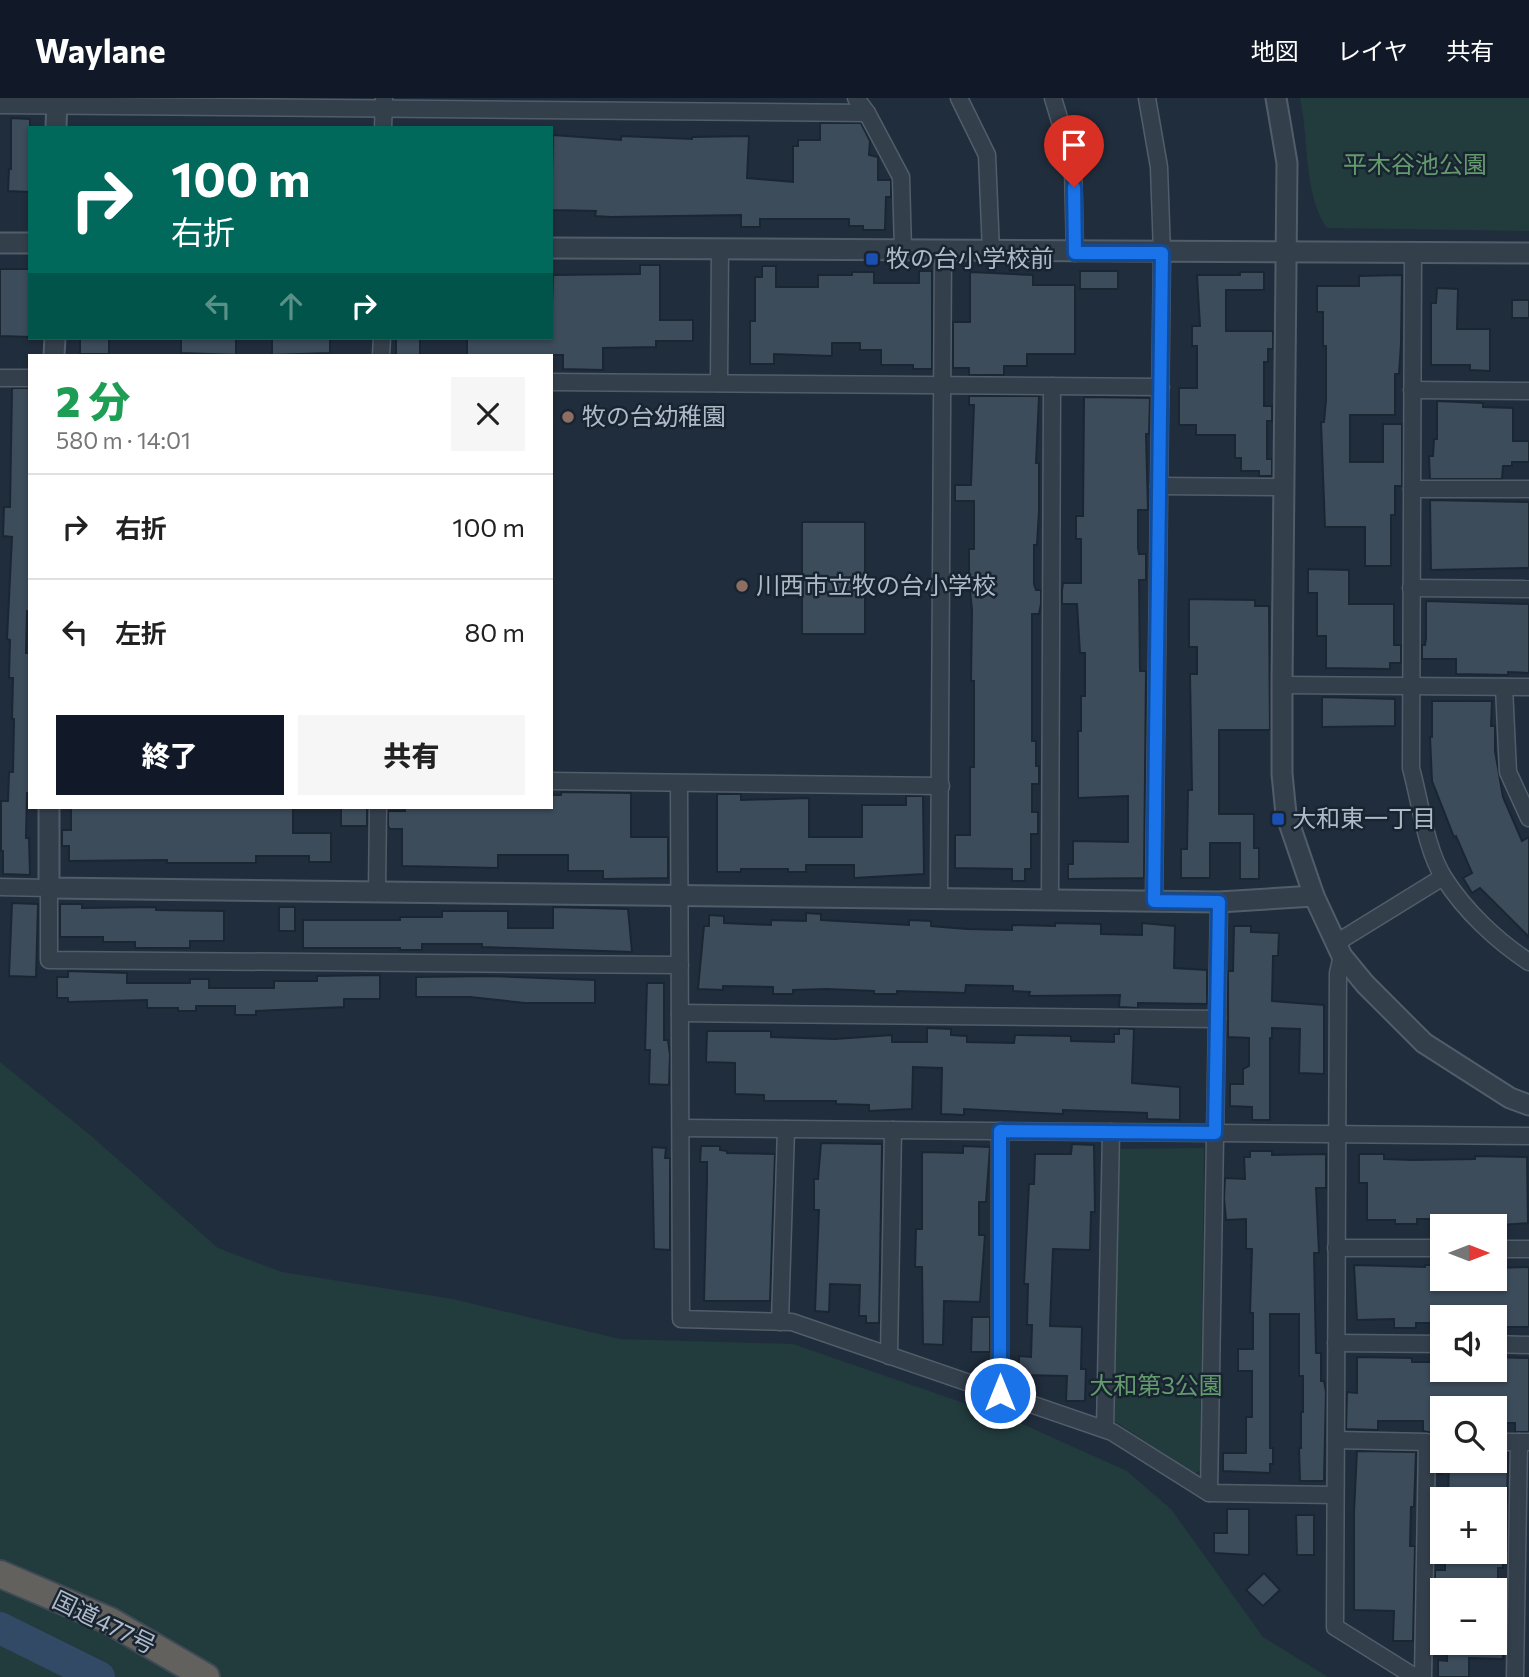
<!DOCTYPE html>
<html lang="ja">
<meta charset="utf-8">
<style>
body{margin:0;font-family:Commissioner,"Noto Sans JP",sans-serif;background:#f6f6f6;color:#222;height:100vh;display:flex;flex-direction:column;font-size:26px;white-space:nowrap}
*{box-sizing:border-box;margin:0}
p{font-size:23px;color:#767676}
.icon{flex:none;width:38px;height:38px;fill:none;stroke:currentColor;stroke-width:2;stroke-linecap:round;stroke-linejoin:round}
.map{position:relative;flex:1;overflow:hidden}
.panel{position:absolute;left:28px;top:256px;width:525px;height:455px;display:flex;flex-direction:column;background:#fff;border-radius:0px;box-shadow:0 2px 5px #0004}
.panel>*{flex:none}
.guide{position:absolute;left:28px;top:28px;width:525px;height:214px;border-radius:0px;box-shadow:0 2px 5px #0004;background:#00695c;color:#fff;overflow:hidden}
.needle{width:46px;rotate:90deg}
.controls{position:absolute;left:1430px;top:1116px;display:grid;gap:14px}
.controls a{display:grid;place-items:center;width:77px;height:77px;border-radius:0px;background:#fff;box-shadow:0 2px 5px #0004;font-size:35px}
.pin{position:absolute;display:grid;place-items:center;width:60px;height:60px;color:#fff;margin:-72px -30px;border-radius:50% 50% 50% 0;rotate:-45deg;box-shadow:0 0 7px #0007}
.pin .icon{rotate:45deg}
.me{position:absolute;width:77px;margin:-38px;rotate:0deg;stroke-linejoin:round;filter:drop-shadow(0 0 5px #0008)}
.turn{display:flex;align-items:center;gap:24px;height:147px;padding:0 28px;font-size:32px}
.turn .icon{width:91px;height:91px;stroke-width:2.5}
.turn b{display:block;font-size:49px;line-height:60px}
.lanes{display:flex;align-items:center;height:66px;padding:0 28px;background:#0003;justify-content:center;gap:35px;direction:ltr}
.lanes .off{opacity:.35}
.round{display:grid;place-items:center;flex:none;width:74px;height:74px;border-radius:0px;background:#f6f6f6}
.headline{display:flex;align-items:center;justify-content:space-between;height:119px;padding:0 28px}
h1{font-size:42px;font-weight:800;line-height:52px;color:#1e9e55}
.primary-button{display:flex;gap:14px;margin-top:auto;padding:14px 28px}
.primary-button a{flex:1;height:80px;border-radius:0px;background:#111827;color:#fff;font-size:28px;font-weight:800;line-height:80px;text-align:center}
.primary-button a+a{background:#f6f6f6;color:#222}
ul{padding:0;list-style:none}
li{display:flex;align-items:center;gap:21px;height:105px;padding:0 28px;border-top:2px solid #e0e0e0}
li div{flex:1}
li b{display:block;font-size:26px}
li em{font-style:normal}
header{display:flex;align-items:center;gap:42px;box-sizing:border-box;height:98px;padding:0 35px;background:#111827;color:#fff}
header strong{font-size:33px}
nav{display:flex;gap:38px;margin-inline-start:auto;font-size:24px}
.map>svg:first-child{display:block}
.green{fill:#223b3d}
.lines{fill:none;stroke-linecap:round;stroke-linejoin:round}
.river{stroke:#324a65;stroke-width:32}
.building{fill:#3c4c5b;stroke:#1b2633;stroke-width:2}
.minor-casing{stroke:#525d6a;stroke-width:19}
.tertiary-casing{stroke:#525d6a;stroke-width:23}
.trunk-casing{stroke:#3f4a57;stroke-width:30}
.minor{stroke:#343f4c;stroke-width:16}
.tertiary{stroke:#343f4c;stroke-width:19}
.trunk{stroke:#62615e;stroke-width:26}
.route-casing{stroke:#114b97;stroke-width:18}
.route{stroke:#1a73e8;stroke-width:12}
.transit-dot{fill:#1a4fb4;stroke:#192431;stroke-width:2.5}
.education-dot{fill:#8d6e63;stroke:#192431;stroke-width:2.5}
.labels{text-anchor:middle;stroke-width:5;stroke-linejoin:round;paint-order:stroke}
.park-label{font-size:24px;fill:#649b6e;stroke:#192431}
.poi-label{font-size:24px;fill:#afbac8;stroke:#192431;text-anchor:start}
.street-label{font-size:24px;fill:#afbac8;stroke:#192431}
</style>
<header>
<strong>Waylane</strong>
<nav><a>地図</a><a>レイヤ</a><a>共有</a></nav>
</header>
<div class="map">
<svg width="1529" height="1579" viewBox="0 0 1529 1579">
<rect width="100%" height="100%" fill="#202d3c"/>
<!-- green -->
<g class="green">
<path d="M 1300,0 L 1529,0 L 1529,133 L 1327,130 C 1303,97 1309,39 1300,0 Z"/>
<polygon points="0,964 89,1036 218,1150 282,1174 453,1201 620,1241 793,1246 1016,1323 1127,1373 1171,1411 1263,1539 1328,1579 0,1579"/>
<polygon points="1204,1050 1200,1372 1195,1376 1110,1320 1116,1051"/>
</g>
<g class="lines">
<!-- river -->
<polyline class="river" points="0,1530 99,1579"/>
</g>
<!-- building -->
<g class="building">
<polygon points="11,20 30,21 30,94 8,93 9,71 11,71"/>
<polygon points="820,25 861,25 870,43 869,57 878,59 878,82 891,82 891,99 886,99 885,132 863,132 863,128 849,128 849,121 760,121 760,129 741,129 741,117 611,119 595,118 596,113 551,112 553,37 621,42 621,38 692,41 692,39 749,38 747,80 793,84 793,48 798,48 798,42 820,42"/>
<polygon points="640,167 660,167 660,222 693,222 693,243 656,243 656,249 603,250 603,272 563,271 563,257 467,257 467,240 551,240 553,177 640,176"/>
<polygon points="762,168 776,168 776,189 818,189 818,177 852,177 852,174 874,174 874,185 919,185 919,173 932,173 932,271 913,271 913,267 881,267 881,252 860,252 860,245 832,245 832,258 774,256 774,266 750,266 750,223 755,223 755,179 762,179"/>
<polygon points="0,171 30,171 30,239 0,238"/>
<rect x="1080" y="173" width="38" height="18"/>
<polygon points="970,174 1033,177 1033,187 1075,187 1075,256 1027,256 1027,268 1004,268 1004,277 969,277 969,270 953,270 953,224 970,224"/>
<polygon points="1240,174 1264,174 1264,192 1226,192 1226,233 1273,233 1273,251 1268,251 1268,264 1264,264 1264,308 1272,308 1272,323 1267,323 1267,361 1272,361 1272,378 1259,378 1259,373 1241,373 1241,360 1235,360 1235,337 1196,337 1196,327 1179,327 1179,290 1197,290 1197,248 1192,248 1192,228 1200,228 1197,177 1240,177"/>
<polygon points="1402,177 1401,246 1399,276 1395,276 1395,317 1350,317 1350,364 1383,364 1383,326 1402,326 1402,388 1395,388 1395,417 1391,417 1391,468 1365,468 1365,429 1325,429 1321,324 1324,324 1326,302 1326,248 1323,248 1323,214 1317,214 1317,188 1359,188 1359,178"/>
<polygon points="1437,190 1458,191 1457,231 1490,231 1490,273 1470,272 1470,267 1431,267 1431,205 1436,205"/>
<rect x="1512" y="202" width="17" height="18"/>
<rect x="80" y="240" width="29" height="16"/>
<polygon points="181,240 236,240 236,257 181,255"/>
<polygon points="272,240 330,240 330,255 272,257"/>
<rect x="396" y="240" width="24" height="17"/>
<polygon points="12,290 30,290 30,513 27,513 26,555 30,555 30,695 27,695 26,740 29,740 30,777 3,776 3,753 1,753 1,703 8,703 9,674 13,674 14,621 12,621 13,580 9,580 10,542 7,541 12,439 3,438 4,409 10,409"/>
<polygon points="969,298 1039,298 1036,365 1039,365 1039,412 1037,447 1034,447 1034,486 1036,492 1041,492 1041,506 1039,516 1032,516 1032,643 1036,643 1036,668 1039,668 1039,686 1032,686 1032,714 1038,714 1038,736 1031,736 1031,771 1025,771 1025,783 1012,783 1012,771 955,770 955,737 970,737 970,669 974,669 974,583 971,583 972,512 969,482 969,451 974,451 974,403 955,403 955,387 971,387 974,307 969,307"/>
<polygon points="1084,299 1150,300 1149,336 1146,336 1148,412 1138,412 1138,450 1139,456 1146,456 1146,482 1139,482 1140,573 1146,573 1144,780 1068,781 1068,766 1073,766 1073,743 1128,744 1128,698 1078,700 1078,633 1081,633 1081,598 1085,598 1085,555 1080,555 1077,506 1062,506 1062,492 1063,485 1081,485 1081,441 1076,441 1076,418 1083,418"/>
<polygon points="1437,303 1483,305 1483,309 1513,310 1513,343 1529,343 1529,364 1512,364 1512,368 1503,368 1502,381 1430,381 1429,358 1433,358 1434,341 1437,341"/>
<polygon points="1430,402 1529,404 1529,470 1431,472"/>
<rect x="802" y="424" width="63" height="112"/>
<polygon points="1308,471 1349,472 1349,506 1394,506 1394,547 1401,547 1401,565 1390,565 1390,571 1326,570 1326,538 1317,538 1317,495 1308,495"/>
<polygon points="1189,501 1255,502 1255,508 1269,508 1270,632 1219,632 1219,716 1254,716 1254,750 1259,750 1259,781 1240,781 1240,745 1210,745 1210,780 1181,780 1181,751 1187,751 1188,692 1192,692 1190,576 1197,576 1197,549 1189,549"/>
<polygon points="1426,503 1529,506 1529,575 1508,574 1508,577 1456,576 1456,561 1422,561 1422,547 1425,547 1426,540"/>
<polygon points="1322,599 1395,601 1395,628 1322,629"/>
<polygon points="1432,603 1492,603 1491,628 1495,628 1495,653 1503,699 1522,743 1529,739 1529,839 1480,790 1472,795 1463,780 1472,775 1456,738 1454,739 1432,683 1430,639 1432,639"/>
<polygon points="561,694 631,695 631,739 668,739 668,780 603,781 603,773 568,773 568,757 498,757 498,770 402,768 402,731 390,731 388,728 388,713 405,713 405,709 551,709 551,697 561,697"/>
<polygon points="717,696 741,696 741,702 809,700 809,739 862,739 862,707 906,707 906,698 923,698 924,776 854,780 854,767 806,767 806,774 788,774 788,771 741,771 741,774 717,774"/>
<polygon points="71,709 293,709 293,735 331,735 331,764 309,764 309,758 256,758 256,765 167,765 167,762 69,763 69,748 62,748 62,732 71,732"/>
<rect x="341" y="709" width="26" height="19"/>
<polygon points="12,805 38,806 36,879 9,878"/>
<polygon points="60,806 82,806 82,810 156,809 156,812 224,813 224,843 190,843 190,850 135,850 135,844 103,844 103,839 60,839"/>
<rect x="279" y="809" width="16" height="24"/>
<polygon points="553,809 628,811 632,854 482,849 482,846 422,846 422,852 400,852 400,850 303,850 303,822 400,822 400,819 442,819 442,813 508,813 508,830 553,830"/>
<polygon points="806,815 821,816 821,822 909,827 909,822 931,823 931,828 967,831 1012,832 1012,827 1055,828 1055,825 1101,826 1101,836 1142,837 1142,825 1175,828 1174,870 1207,872 1207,906 1138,905 1138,910 1119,909 1120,897 1029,898 1030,894 1013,893 1013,888 966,887 965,895 897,893 897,896 874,896 874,893 827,891 793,892 793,896 773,896 773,889 723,888 723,892 698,891 704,828 709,828 709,817 724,818 724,825 771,827 771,822 806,823"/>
<polygon points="1234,828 1251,828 1251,834 1279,835 1278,858 1273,858 1272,903 1324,907 1324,976 1299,975 1300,931 1272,930 1272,940 1270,940 1270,1022 1252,1022 1252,1009 1230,1008 1230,986 1243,986 1243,971 1249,968 1249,940 1228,939 1228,873 1233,873"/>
<polygon points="68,873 127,875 127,885 190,885 190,881 209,881 209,890 274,890 274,883 317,883 317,878 380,877 380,901 344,901 344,909 256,913 256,917 235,917 235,908 196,908 196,913 178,913 178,910 147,910 147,902 68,904 68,900 57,900 57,879 68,879"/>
<polygon points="490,878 595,882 595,905 525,905 470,899 416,899 416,879"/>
<polygon points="647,885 664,885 664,942 668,942 670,957 669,987 649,986 650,952 645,952"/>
<polygon points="927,930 951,931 951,937 967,938 967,944 1014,945 1015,937 1071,938 1071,943 1114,944 1114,936 1119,936 1119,930 1134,931 1132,985 1180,989 1180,1022 1147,1021 1147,1015 1122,1014 1063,1012 1063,1016 964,1011 964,1017 941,1016 942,970 913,969 912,1011 869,1013 869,1007 836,1006 836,1003 764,1003 764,997 735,996 735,965 706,964 707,933 771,933 771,939 835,941 892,937 892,944 927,944"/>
<polygon points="821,1045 882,1046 879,1225 866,1225 866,1218 859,1218 860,1187 830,1186 829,1214 815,1213 819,1112 814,1112 814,1081 818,1081"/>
<polygon points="1072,1046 1094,1047 1095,1114 1091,1114 1090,1152 1053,1151 1050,1228 1082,1229 1081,1271 1086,1271 1085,1303 1066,1303 1067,1278 1019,1277 1019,1258 1031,1259 1032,1227 1027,1227 1028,1186 1024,1186 1029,1086 1034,1086 1035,1056 1071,1056"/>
<polygon points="701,1048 720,1048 720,1052 727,1053 727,1055 775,1056 770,1203 704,1203 707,1082 707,1064 700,1064"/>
<polygon points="963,1048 990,1049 986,1104 979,1104 979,1137 985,1137 980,1204 944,1203 943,1247 923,1246 922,1169 915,1169 916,1131 922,1131 922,1054 963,1055"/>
<polygon points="652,1049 666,1050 665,1060 670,1060 670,1152 654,1151"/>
<polygon points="1250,1053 1272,1053 1272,1057 1326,1056 1326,1090 1316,1090 1319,1155 1314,1155 1316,1255 1321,1255 1321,1283 1324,1283 1326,1294 1324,1383 1300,1383 1299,1350 1301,1350 1301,1314 1303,1314 1303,1278 1299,1278 1299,1216 1270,1216 1270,1350 1273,1350 1273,1366 1270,1366 1270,1375 1223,1373 1223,1355 1246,1355 1246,1319 1252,1319 1252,1273 1238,1273 1238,1251 1253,1251 1253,1215 1250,1215 1252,1151 1246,1151 1246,1121 1226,1122 1224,1100 1225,1080 1245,1081 1244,1059 1250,1059"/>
<polygon points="1359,1056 1384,1056 1384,1061 1413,1062 1475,1061 1475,1058 1527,1059 1528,1125 1471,1129 1471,1121 1417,1121 1417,1126 1395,1126 1395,1122 1367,1122 1367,1085 1359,1085"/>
<polygon points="1354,1167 1425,1169 1425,1167 1442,1167 1442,1181 1494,1181 1494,1170 1529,1169 1529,1229 1494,1229 1494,1220 1442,1220 1442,1225 1416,1225 1416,1230 1394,1230 1394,1221 1357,1222"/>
<polygon points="972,1219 990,1219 990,1254 971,1254"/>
<polygon points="1357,1259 1412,1260 1412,1264 1442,1264 1442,1272 1494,1272 1494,1259 1529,1260 1529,1334 1515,1334 1515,1325 1494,1325 1494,1311 1442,1311 1438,1353 1442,1353 1442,1376 1437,1376 1436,1340 1432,1335 1423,1333 1423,1323 1378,1323 1378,1332 1346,1331 1347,1294 1357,1295"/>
<polygon points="1357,1353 1416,1354 1414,1409 1411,1409 1410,1448 1415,1448 1413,1543 1393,1543 1394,1513 1354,1512 1354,1414"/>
<polygon points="1494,1354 1508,1354 1507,1405 1494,1405 1494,1402 1448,1402 1449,1363 1494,1363"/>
<polygon points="1227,1411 1249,1411 1249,1457 1214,1455 1214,1435 1227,1435"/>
<polygon points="1296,1417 1314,1417 1314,1457 1297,1457"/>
<polygon points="1445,1454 1503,1454 1503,1470 1498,1470 1498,1493 1435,1493 1435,1472 1445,1472"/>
<polygon points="1264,1475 1280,1492 1263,1508 1246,1492"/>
<polygon points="1447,1545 1503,1545 1503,1561 1469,1560 1469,1579 1438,1579 1438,1562 1447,1563"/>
</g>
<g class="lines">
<defs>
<g id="minor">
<polyline points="856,0 867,15 901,79 903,153"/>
<polyline points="959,0 987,57 991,154"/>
<polyline points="1053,0 1073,67 1075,155"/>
<polyline points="1147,0 1159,69 1162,155 1154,803"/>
<polyline points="0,7 867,15"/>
<polyline points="383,30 384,1"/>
<path d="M 1413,155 L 1411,670 C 1420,703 1426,752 1444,780 C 1465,813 1497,843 1529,864"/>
<polyline points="381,257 382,240"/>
<polyline points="0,280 30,280"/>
<polyline points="551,284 1161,289"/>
<polyline points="719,285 720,151"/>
<polyline points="1412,292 1529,293"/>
<polyline points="1159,388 1283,389"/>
<polyline points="1412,391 1529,391"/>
<polyline points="1411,490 1529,491"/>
<polyline points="1282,587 1529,589"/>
<polyline points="1504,589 1508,674 1529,720"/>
<polyline points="551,683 941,688"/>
<polyline points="679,685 681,1221 792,1224 1112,1334 1209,1395 1335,1397"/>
<polyline points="0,789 49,790 49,862 680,867"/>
<polyline points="377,793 378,709"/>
<polyline points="939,800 943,153"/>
<polyline points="1050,801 1052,288"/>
<polyline points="1336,845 1443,779"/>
<polyline points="1342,858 1338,875 1335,1529 1415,1579"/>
<polyline points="680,915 1217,921"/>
<polyline points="681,1030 1529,1038"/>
<polyline points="1000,1033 1000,1295"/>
<polyline points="1336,1150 1442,1150"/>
<polyline points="1494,1151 1529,1151"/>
<polyline points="780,1224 786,1031"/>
<polyline points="1336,1245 1442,1246"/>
<polyline points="1494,1246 1529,1247"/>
<polyline points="889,1258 893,1032"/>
<polyline points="1105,1331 1111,1034"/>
<polyline points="1336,1342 1427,1344 1423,1579"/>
<polyline points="1494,1344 1519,1344"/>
<polyline points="1209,1395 1219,804"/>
<polyline points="1515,1579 1519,1344 1529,1344"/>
</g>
<g id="tertiary">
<polyline points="1276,0 1287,65 1282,587 1282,676 1286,716 1314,798 1342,858 1365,886 1424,945 1510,1000 1529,1007"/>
<polyline points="56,30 57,0"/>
<polyline points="0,145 30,145"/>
<polyline points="551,150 1529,155"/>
<polyline points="54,257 55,240"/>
<polyline points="49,709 49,790 1219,804 1314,798"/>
</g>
<polyline id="trunk" points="0,1476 110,1523 206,1579"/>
</defs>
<!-- minor casing -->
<use href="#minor" class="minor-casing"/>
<!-- tertiary casing -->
<use href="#tertiary" class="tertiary-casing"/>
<!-- trunk casing -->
<use href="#trunk" class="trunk-casing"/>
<!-- minor -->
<use href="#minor" class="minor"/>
<!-- tertiary -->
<use href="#tertiary" class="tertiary"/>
<!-- trunk -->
<use href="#trunk" class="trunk"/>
</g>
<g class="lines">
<defs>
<polyline id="route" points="1000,1295 1000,1033 1215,1035 1219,804 1154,803 1162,155 1075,155 1074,89"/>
</defs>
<!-- route casing -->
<use href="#route" class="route-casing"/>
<!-- route -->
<use href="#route" class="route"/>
</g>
<!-- markers -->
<g class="transit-dot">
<rect x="865" y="154" width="14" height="14" rx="3.5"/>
<rect x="1271" y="714" width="14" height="14" rx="3.5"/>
</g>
<g class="education-dot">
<circle cx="568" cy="319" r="7"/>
<circle cx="742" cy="488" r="7"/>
</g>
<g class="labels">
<!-- park labels -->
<g class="park-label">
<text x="1415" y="75">平木谷池公園</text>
<text x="1156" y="1296">大和第3公園</text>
</g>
<!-- poi labels -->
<g class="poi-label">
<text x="886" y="169">牧の台小学校前</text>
<text x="582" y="327">牧の台幼稚園</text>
<text x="756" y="496">川西市立牧の台小学校</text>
<text x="1292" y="729">大和東一丁目</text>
</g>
<!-- street labels -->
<g class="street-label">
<text transform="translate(104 1525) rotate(26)" y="8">国道477号</text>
</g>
</g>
</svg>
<div class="controls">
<a><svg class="needle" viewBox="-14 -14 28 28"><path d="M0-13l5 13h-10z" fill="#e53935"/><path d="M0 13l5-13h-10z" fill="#767676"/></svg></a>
<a><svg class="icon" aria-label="sound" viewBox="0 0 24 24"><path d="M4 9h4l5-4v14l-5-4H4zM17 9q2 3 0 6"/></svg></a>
<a><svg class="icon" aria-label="search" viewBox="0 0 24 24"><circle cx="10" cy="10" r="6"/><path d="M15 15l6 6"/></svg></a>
<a>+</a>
<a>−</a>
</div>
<div class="pin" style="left:1074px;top:89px;background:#d93025"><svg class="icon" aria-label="arrive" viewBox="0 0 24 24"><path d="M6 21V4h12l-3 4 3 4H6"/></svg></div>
<svg class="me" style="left:1000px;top:1295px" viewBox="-20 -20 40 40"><circle r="17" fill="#1a73e8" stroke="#fff" stroke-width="3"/><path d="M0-11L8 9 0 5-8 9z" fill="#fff"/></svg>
<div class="guide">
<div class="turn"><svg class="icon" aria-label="right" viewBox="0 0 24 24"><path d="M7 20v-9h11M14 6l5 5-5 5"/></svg><div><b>100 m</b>右折</div></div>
<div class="lanes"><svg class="icon off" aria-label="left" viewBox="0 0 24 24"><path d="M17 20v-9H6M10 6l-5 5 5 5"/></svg><svg class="icon off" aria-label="ahead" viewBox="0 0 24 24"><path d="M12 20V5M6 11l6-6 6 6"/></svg><svg class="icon" aria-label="right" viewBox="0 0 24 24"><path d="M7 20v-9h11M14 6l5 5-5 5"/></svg></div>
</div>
<section class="panel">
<div class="headline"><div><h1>2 分</h1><p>580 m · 14:01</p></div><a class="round"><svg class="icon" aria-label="close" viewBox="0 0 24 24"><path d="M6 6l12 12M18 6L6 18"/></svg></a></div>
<ul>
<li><svg class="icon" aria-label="right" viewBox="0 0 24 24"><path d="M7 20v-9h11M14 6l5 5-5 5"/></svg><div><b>右折</b></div><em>100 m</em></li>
<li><svg class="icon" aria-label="left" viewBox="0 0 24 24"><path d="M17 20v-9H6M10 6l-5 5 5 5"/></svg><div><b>左折</b></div><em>80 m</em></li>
</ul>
<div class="primary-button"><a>終了</a><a>共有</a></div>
</section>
</div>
